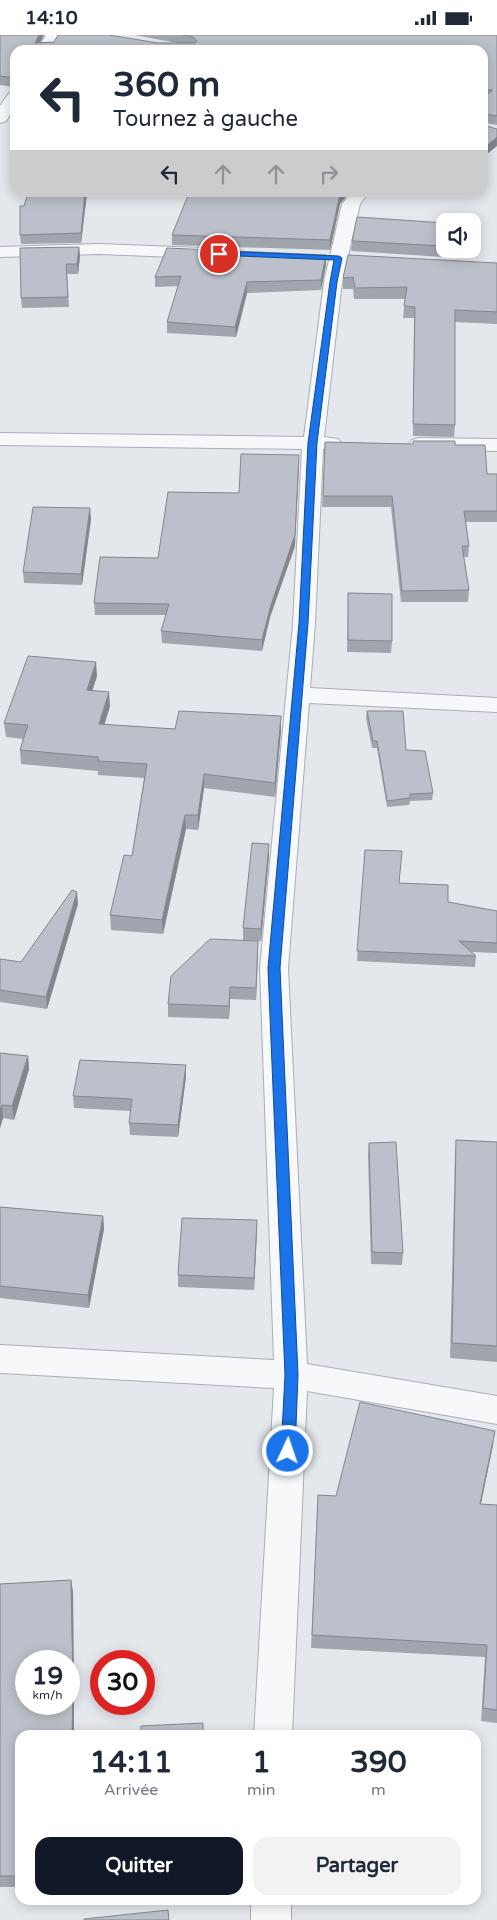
<!DOCTYPE html>
<html lang="fr">
<meta charset="utf-8">
<style>
body{margin:0;font-family:"Varela Round",sans-serif;background:#f2f2f3;color:#1f2937;height:100vh;display:flex;flex-direction:column;font-size:19px;white-space:nowrap}
*{box-sizing:border-box;margin:0}
p{font-size:16px;color:#747a83}
.icon{flex:none;width:28px;height:28px;fill:none;stroke:currentColor;stroke-width:2;stroke-linecap:round;stroke-linejoin:round}
.map{position:relative;flex:1;overflow:hidden}
.drawer{position:absolute;left:15px;top:1695px;width:466px;height:175px;display:flex;flex-direction:column;background:#fff;border-radius:15px;box-shadow:0 2px 12px #0003}
.drawer>*{flex:none}
.guide{position:absolute;left:10px;top:10px;width:478px;height:152px;border-radius:15px;box-shadow:0 2px 12px #0003;background:#fff;color:#1f2937;overflow:hidden}
.fabs{position:absolute;left:436px;top:178px;display:grid;gap:10px}
.fabs a{display:grid;place-items:center;width:45px;height:45px;border-radius:10px;background:#fff;box-shadow:0 2px 12px #0003;font-size:25px}
.speed{position:absolute;left:15px;top:1615px;display:flex;gap:10px;font-size:25px;font-weight:700;text-align:center}
.speed>*{display:grid;place-content:center;width:65px;height:65px;border-radius:50%;background:#fff;box-shadow:0 2px 12px #0003;line-height:1}
.speed small{font-size:12px;font-weight:400}
.speed .limit{border:8px solid #d22;background:#fff;color:#111}
.pin{position:absolute;display:grid;place-items:center;width:42px;height:42px;color:#fff;margin:-21px;border:2px solid #fff;border-radius:50%;box-shadow:0 1px 5px #0007}
.me{position:absolute;width:55px;margin:-28px;rotate:3deg;stroke-linejoin:round;filter:drop-shadow(0 0 4px #0008)}
.turn{display:flex;align-items:center;gap:18px;height:105px;padding:0 20px;font-size:22px}
.turn .icon{width:65px;height:65px;stroke-width:2.5}
.turn b{display:block;font-size:35px;line-height:42px}
.lanes{display:flex;align-items:center;height:48px;padding:0 20px;background:#0003;justify-content:center;gap:25px;direction:ltr}
.lanes .off{opacity:.35}
.eta{display:flex;justify-content:space-evenly;align-items:center;height:85px;text-align:center}
.eta b{font-size:30px;font-weight:700;line-height:35px}
.cta{display:flex;gap:10px;margin-top:auto;padding:10px 20px}
.cta a{flex:1;height:58px;border-radius:15px;background:#111827;color:#fff;font-size:20px;font-weight:700;line-height:58px;text-align:center}
.cta a+a{background:#f2f2f3;color:#1f2937}
.status{display:flex;justify-content:space-between;align-items:center;height:35px;padding:0 25px;background:#fff;direction:ltr}
.status svg{height:14px;fill:currentColor}
.map>svg:first-child{display:block}
.lines{fill:none;stroke-linecap:round;stroke-linejoin:round}
.minor-casing{stroke:#a9aeb7;stroke-width:2}
.minor{fill:#f7f8fa;fill-rule:evenodd}
.wall{fill:#a1a5ae}
.shaded-wall{fill:#83868d}
.building{fill:#bbc0ca;stroke:#83868d;fill-rule:evenodd}
.route{fill:#1a73e8;stroke:#114b97}
</style>
<div class="status"><b>14:10</b><svg viewBox="0 0 49 12"><path d="M0 12V9h3v3zM5 12V6h3v6zM10 12V3h3v9zM15 12V0h3v12zM26 1h20v11H26zM47 4h2v5h-2z"/></svg></div>
<div class="map">
<svg width="497" height="1885" viewBox="0 0 497 1885">
<rect width="100%" height="100%" fill="#e4e7ec"/>
<g class="lines">
<defs>
<g id="minor">
<polygon points="46,0 62,0 53,15 37,15"/>
<polygon points="15,56 15,73 6,86 0,88 0,71 9,58"/>
<polygon points="351,158 368,158 360,169 342,247 324,402 338,404 341,408 338,412 323,414 315,589 310,653 497,663 497,677 309,668 288,933 307,1329 497,1361 497,1389 307,1356 292,1700 254,1700 274,1353 0,1338 0,1310 274,1325 260,933 293,589 302,414 0,410 0,398 304,402 324,247 342,169"/>
<polygon points="99,209 203,213 209,214 212,218 209,222 203,223 99,219 0,222 0,212"/>
<polygon points="419,403 497,404 497,416 419,415 412,413 409,409 412,405"/>
<rect x="251" y="1865" width="40" height="20"/>
</g>
</defs>
<!-- minor casing -->
<use href="#minor" class="minor-casing"/>
<!-- minor -->
<use href="#minor" class="minor"/>
</g>
<!-- wall -->
<g class="wall">
<polygon points="0,0 44,0 40,7 178,8 134,0 497,0 497,90 482,87 482,15 15,15 15,52 0,50"/>
<polygon points="87,158 81,208 21,209 20,200 24,171"/>
<polygon points="340,169 330,215 172,210 172,200"/>
<polygon points="445,188 445,213 443,222 351,216 352,206"/>
<polygon points="79,212 80,221 78,239 67,239 69,272 22,273 21,263"/>
<polygon points="326,220 326,230 321,255 247,258 236,302 167,298 167,287 178,251 155,252 155,242"/>
<polygon points="497,228 497,289 455,287 455,390 454,402 413,401 414,283 403,283 405,264 354,264 353,254 343,254 343,243"/>
<polygon points="325,407 455,410 487,439 497,439 497,487 466,487 469,511 468,522 464,522 469,555 468,567 401,567 391,472 322,472"/>
<polygon points="91,484 82,550 24,548 23,537"/>
<polygon points="295,511 270,582 262,616 162,608 161,596 166,580 95,580 94,568 158,523"/>
<polygon points="348,558 392,606 391,618 347,617"/>
<polygon points="97,641 92,656 110,671 104,690 175,694 281,695 275,762 204,753 198,795 186,794 163,899 111,895 110,880 132,821 144,743 98,740 98,736 21,729 20,715 23,704 6,702 4,688"/>
<polygon points="367,676 406,715 433,758 432,765 410,766 409,770 387,772 377,713 372,713 366,683"/>
<polygon points="365,815 399,848 448,867 497,876 497,918 471,917 476,921 475,932 357,926"/>
<polygon points="269,821 261,906 243,905 243,893"/>
<polygon points="78,869 47,974 0,967 0,924 21,927"/>
<polygon points="258,906 256,965 230,964 229,984 168,982 168,969"/>
<polygon points="0,1018 28,1021 29,1034 14,1085 3,1083 0,1093"/>
<polygon points="186,1042 178,1102 130,1100 129,1088 131,1076 74,1073 73,1061"/>
<polygon points="456,1105 497,1107 497,1327 450,1323 455,1120"/>
<polygon points="369,1108 403,1218 402,1230 371,1229 368,1120"/>
<polygon points="0,1172 103,1181 104,1194 89,1273 0,1263"/>
<polygon points="257,1185 254,1255 178,1252 178,1240"/>
<polygon points="493,1410 481,1469 497,1470 497,1688 481,1686 485,1622 311,1613 318,1460 336,1461"/>
<polygon points="71,1545 73,1557 74,1667 74,1700 20,1700 20,1852 0,1852 0,1549"/>
</g>
<!-- shaded-wall -->
<g class="shaded-wall">
<polygon points="39,0 44,0 36,15 35,8"/>
<polygon points="497,102 497,111 482,123 482,115"/>
<polygon points="85,158 87,158 81,208 81,198"/>
<polygon points="342,158 349,158 340,169 330,215 330,205 340,159"/>
<polygon points="445,206 445,213 443,222 444,211"/>
<polygon points="79,212 80,221 78,239 77,229"/>
<polygon points="326,220 326,230 321,255 321,245"/>
<polygon points="247,247 247,258 236,302 235,292"/>
<polygon points="299,431 295,511 270,582 262,616 262,605"/>
<polygon points="90,473 91,484 82,550 81,539"/>
<polygon points="96,627 97,641 88,669 87,655"/>
<polygon points="109,657 110,671 100,704 99,689"/>
<polygon points="281,681 281,695 275,762 275,748"/>
<polygon points="204,739 204,753 198,795 198,780"/>
<polygon points="185,780 186,794 163,899 162,885"/>
<polygon points="269,809 269,821 261,906 261,894"/>
<polygon points="77,857 78,869 47,974 46,962"/>
<polygon points="258,906 258,918 256,965 256,953"/>
<polygon points="230,952 230,964 229,984 229,971"/>
<polygon points="28,1021 29,1034 14,1085 12,1071"/>
<polygon points="186,1030 186,1042 178,1102 178,1090"/>
<polygon points="2,1070 3,1083 0,1093 0,1075"/>
<polygon points="103,1181 104,1194 89,1273 88,1260"/>
<polygon points="257,1185 257,1197 254,1255 254,1243"/>
<polygon points="495,1396 493,1410 478,1482 480,1469"/>
<polygon points="71,1545 73,1557 74,1667 74,1700 72,1700"/>
</g>
<!-- building -->
<g class="building">
<polygon points="0,0 39,0 35,8 54,7 58,0 109,0 158,8 195,8 197,6 193,2 183,0 497,0 497,81 482,78 482,63 493,55 482,55 482,15 15,15 15,43 0,41"/>
<polygon points="482,90 497,94 497,102 482,115"/>
<polygon points="28,158 85,158 81,198 20,200 20,171 24,171"/>
<polygon points="189,158 342,158 340,159 330,205 172,200"/>
<polygon points="357,182 445,188 445,206 444,211 352,206"/>
<polygon points="79,212 77,229 66,229 68,262 21,263 20,213"/>
<polygon points="167,213 326,220 321,245 247,247 235,292 167,287 181,241 155,242"/>
<polygon points="348,220 497,228 497,277 455,275 455,390 413,389 415,272 404,271 407,252 355,253 353,242 343,243"/>
<polygon points="413,406 455,406 455,410 485,410 487,439 497,439 497,476 464,476 469,511 462,511 469,555 402,556 392,461 323,461 325,407 413,409"/>
<polygon points="241,419 299,420 295,500 271,570 262,605 161,596 169,569 94,568 100,522 158,523 168,457 239,458"/>
<polygon points="33,472 90,473 81,539 23,537"/>
<polygon points="348,558 392,559 392,606 348,605"/>
<polygon points="28,621 96,627 87,655 109,657 99,689 175,694 179,676 281,681 275,748 204,739 198,780 185,780 162,885 110,880 124,820 132,821 147,729 98,726 98,722 20,715 28,690 4,688"/>
<polygon points="367,676 403,676 406,715 425,716 433,758 410,759 410,763 387,766 377,706 373,706"/>
<polygon points="252,808 269,809 261,894 243,893"/>
<polygon points="365,815 402,816 399,848 448,850 448,867 497,876 497,908 459,906 476,921 357,916"/>
<polygon points="72,855 77,857 46,962 0,955 0,924 21,927"/>
<polygon points="210,904 258,906 256,953 230,952 229,971 168,969 171,941"/>
<polygon points="0,1018 28,1021 12,1071 2,1070 0,1075"/>
<polygon points="80,1025 186,1030 178,1090 129,1088 132,1064 73,1061"/>
<polygon points="456,1105 497,1107 497,1311 452,1308"/>
<polygon points="396,1107 403,1218 372,1217 369,1108"/>
<polygon points="0,1172 103,1181 88,1260 0,1251"/>
<polygon points="182,1183 257,1185 254,1243 178,1240"/>
<polygon points="360,1367 495,1396 480,1469 497,1470 497,1675 483,1673 487,1610 312,1600 318,1460 336,1461"/>
<path d="M 71,1545 L 73,1655 L 72,1700 L 20,1700 L 20,1841 L 0,1841 L 0,1549 ZM 26,1626 L 69,1626 L 69,1669 L 26,1669 Z"/>
<polygon points="203,1688 203,1700 141,1700 141,1691"/>
<polygon points="168,1875 169,1885 84,1885 84,1884"/>
</g>
<!-- route -->
<polygon class="route" points="219,216 339,221 342,223 337,247 317,408 308,588 280,933 298,1340 295,1416 293,1420 288,1422 283,1420 281,1416 285,1340 268,933 299,588 308,408 330,247 334,225 216,220 215,219"/>
</svg>
<div class="fabs">
<a><svg class="icon" aria-label="sound" viewBox="0 0 24 24"><path d="M4 9h4l5-4v14l-5-4H4zM17 9q2 3 0 6"/></svg></a>
</div>
<div class="speed"><div>19<small>km/h</small></div><div class="limit">30</div></div>
<div class="pin" style="left:219px;top:219px;background:#d93025"><svg class="icon" aria-label="arrive" viewBox="0 0 24 24"><path d="M6 21V4h12l-3 4 3 4H6"/></svg></div>
<svg class="me" style="left:288px;top:1416px" viewBox="-20 -20 40 40"><circle r="17" fill="#1a73e8" stroke="#fff" stroke-width="3"/><path d="M0-11L8 9 0 5-8 9z" fill="#fff"/></svg>
<div class="guide">
<div class="turn"><svg class="icon" aria-label="left" viewBox="0 0 24 24"><path d="M17 20v-9H6M10 6l-5 5 5 5"/></svg><div><b>360 m</b>Tournez à gauche</div></div>
<div class="lanes"><svg class="icon" aria-label="left" viewBox="0 0 24 24"><path d="M17 20v-9H6M10 6l-5 5 5 5"/></svg><svg class="icon off" aria-label="ahead" viewBox="0 0 24 24"><path d="M12 20V5M6 11l6-6 6 6"/></svg><svg class="icon off" aria-label="ahead" viewBox="0 0 24 24"><path d="M12 20V5M6 11l6-6 6 6"/></svg><svg class="icon off" aria-label="right" viewBox="0 0 24 24"><path d="M7 20v-9h11M14 6l5 5-5 5"/></svg></div>
</div>
<section class="drawer">
<div class="eta">
<div><b>14:11</b><p>Arrivée</p></div>
<div><b>1</b><p>min</p></div>
<div><b>390</b><p>m</p></div>
</div>
<div class="cta"><a>Quitter</a><a>Partager</a></div>
</section>
</div>
